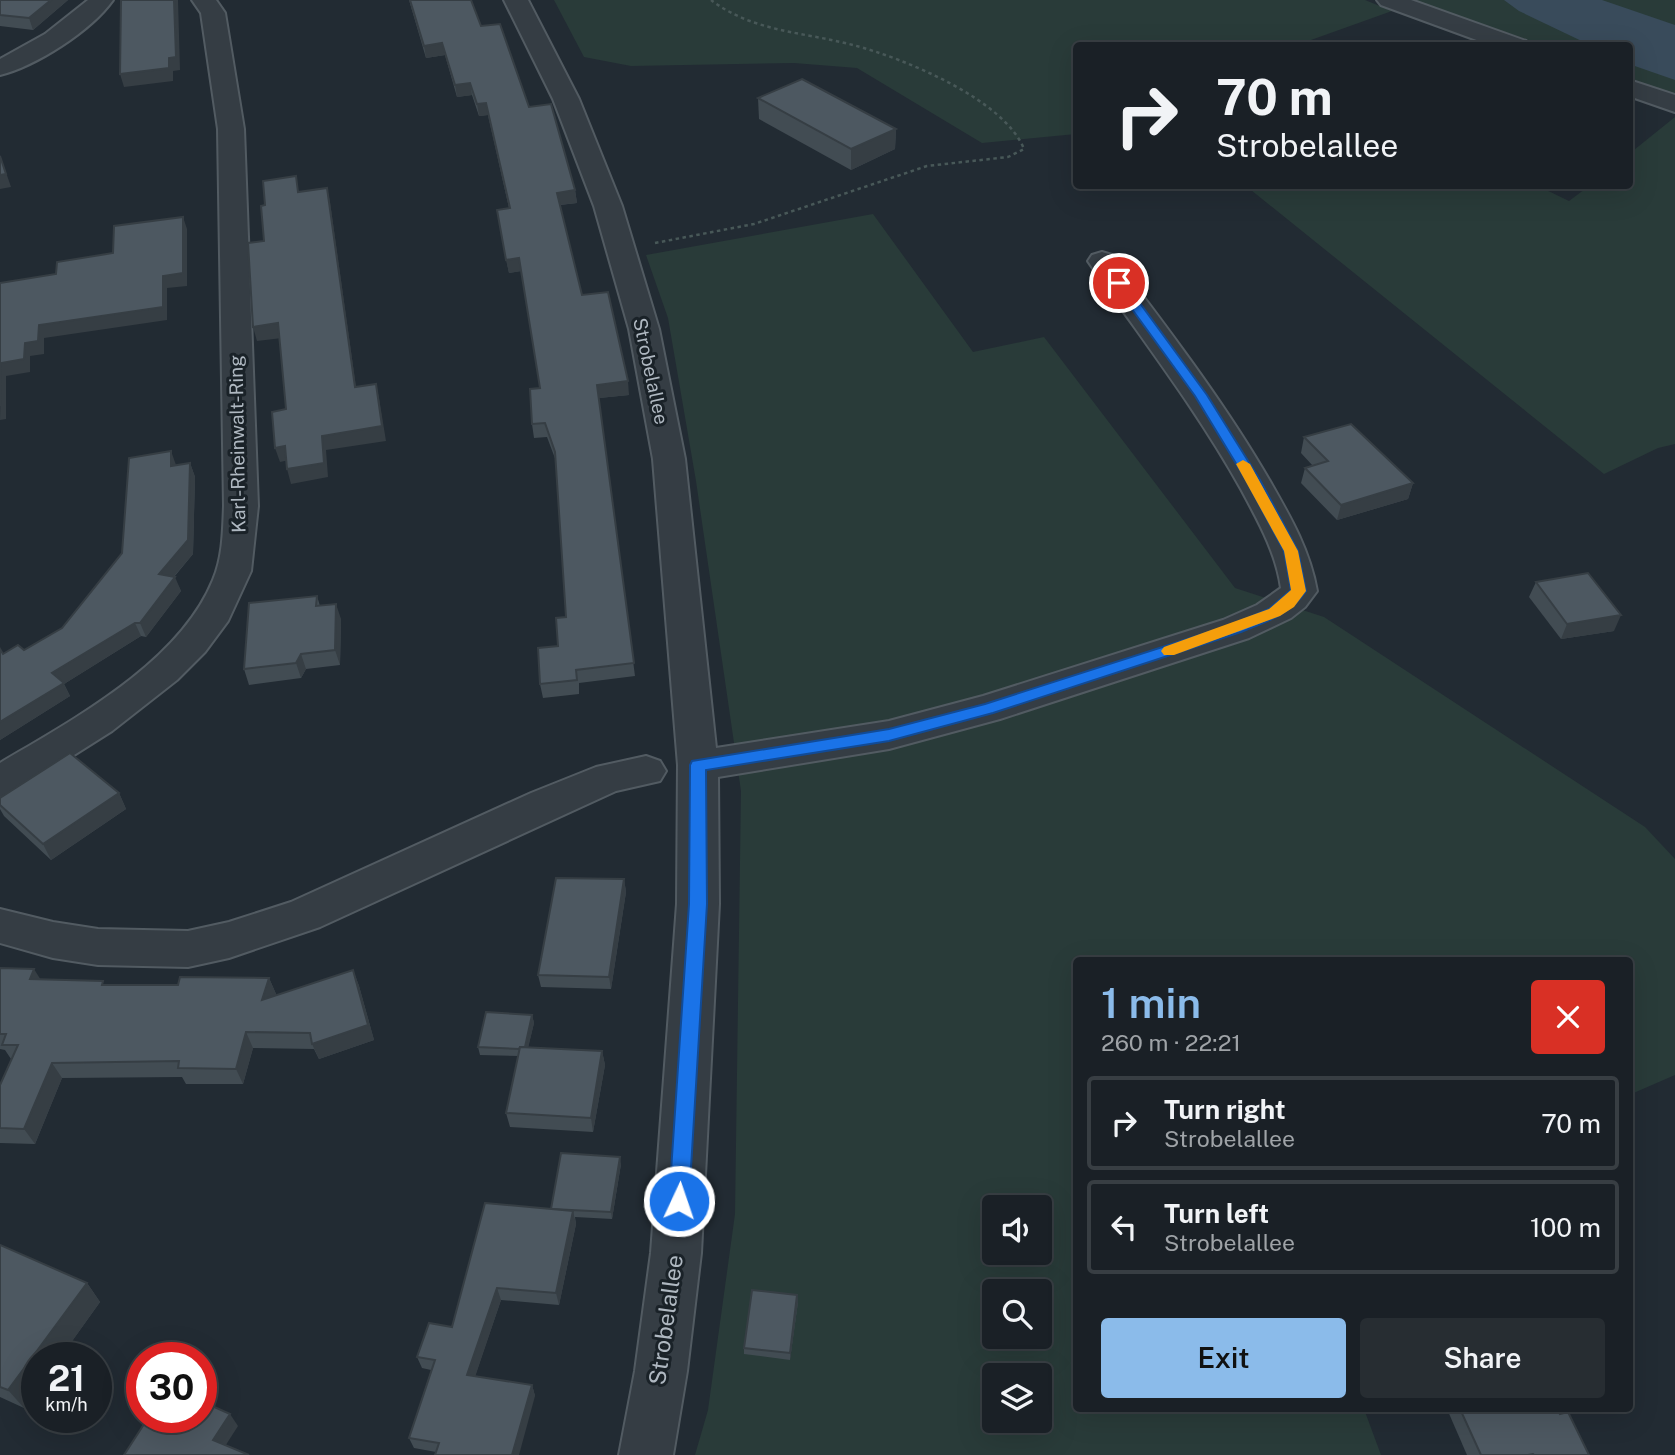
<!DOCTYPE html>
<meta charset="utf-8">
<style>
body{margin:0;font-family:"Public Sans",sans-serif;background:#272d32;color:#f1f3f6;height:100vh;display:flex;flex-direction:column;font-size:26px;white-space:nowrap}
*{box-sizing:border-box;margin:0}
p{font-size:23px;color:#9fa3a7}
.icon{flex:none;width:38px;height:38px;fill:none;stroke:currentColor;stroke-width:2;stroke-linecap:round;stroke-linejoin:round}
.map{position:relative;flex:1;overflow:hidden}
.side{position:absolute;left:1073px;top:957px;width:560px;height:455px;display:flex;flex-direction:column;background:#1a2026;border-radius:7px;box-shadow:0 7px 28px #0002,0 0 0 2px #383e43}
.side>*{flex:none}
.guide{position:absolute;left:1073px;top:42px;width:560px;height:147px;border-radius:7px;box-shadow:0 7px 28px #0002,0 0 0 2px #383e43;background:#1a2026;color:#f1f3f6;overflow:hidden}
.fabs{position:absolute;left:982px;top:1195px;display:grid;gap:14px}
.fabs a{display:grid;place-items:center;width:70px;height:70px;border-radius:7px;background:#1a2026;box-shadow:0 7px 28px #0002,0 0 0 2px #383e43;font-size:35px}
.speed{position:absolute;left:21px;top:1342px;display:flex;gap:14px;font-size:35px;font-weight:700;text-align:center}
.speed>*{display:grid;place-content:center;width:91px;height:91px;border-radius:50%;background:#1a2026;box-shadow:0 7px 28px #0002,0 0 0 2px #383e43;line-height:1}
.speed small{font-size:18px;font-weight:400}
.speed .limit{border:10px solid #d22;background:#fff;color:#111}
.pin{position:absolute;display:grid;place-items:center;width:60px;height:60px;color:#fff;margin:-30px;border:4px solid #fff;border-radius:50%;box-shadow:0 2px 7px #0007}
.me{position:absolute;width:77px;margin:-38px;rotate:3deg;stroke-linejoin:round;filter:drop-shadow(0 0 5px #0008)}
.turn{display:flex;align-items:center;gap:24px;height:147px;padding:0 28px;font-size:32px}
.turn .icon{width:91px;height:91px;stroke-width:2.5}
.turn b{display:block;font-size:49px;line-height:60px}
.round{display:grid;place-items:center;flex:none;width:74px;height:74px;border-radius:7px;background:#272d32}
.head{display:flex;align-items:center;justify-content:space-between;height:119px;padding:0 28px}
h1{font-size:42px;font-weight:600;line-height:52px;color:#8bbbea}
.cta{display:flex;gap:14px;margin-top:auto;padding:14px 28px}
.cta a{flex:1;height:80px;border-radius:7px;background:#8bbbea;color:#111;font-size:28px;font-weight:600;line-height:80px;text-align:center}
.cta a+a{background:#272d32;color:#f1f3f6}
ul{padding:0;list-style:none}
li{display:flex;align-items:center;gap:21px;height:94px;margin:0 14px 10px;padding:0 14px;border:4px solid #383e43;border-radius:7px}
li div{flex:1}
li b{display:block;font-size:26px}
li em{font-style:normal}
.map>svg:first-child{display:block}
.green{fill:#293b39;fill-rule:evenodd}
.water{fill:#394b5b}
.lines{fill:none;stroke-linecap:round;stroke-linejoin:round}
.minor-casing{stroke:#525b62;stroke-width:4}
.path{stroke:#485858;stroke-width:2.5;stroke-dasharray:3.5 3.5;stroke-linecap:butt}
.minor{fill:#353d44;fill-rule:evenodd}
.wall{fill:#424c53}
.shaded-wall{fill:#363e44}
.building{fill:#4d5861;stroke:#363e44;stroke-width:2}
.route{fill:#1a73e8;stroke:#114b97;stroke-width:2}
.slow{fill:#f59e0b}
.labels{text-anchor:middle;stroke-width:6;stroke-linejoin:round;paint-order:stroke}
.street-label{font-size:19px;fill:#afb8c1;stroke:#1a2228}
.near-street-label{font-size:23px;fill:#afb8c1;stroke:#1a2228}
</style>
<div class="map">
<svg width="1675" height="1455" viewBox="0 0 1675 1455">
<rect width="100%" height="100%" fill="#222b33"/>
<!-- green -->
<g class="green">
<polygon points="554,0 1365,0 1392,11 1297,45 1076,46 1076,134 982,143 857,68 794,63 631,66 584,57"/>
<polygon points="1411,0 1675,0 1675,96 1629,78 1629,46 1543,45"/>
<polygon points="1675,117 1675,444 1658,448 1604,474 1246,186 1538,186 1569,201 1589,186 1629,186 1629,154"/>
<path d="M 873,214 L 973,352 L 1044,337 L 1235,588 L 1324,617 L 1645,827 L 1675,859 L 1675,1075 L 1629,1095 L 1629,961 L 1076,961 L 1076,1409 L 1364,1409 L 1381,1455 L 695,1455 L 708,1410 L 735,1214 L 741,791 L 696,481 L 668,318 L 646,255 ZM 994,1208 L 1040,1208 L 1040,1253 L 994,1253 ZM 994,1292 L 1040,1292 L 1040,1337 L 994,1337 ZM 994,1376 L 1040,1376 L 1040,1421 L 994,1421 Z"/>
</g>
<!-- water -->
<polygon class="water" points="1504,0 1602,0 1675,25 1675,80 1629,64 1629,46 1590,45 1519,11"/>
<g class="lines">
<defs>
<g id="minor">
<path d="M 88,0 L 113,0 C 91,31 36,66 0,75 L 0,59 L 45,34 Z"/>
<path d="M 192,0 L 216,0 L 225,13 L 244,129 L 258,506 L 251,571 L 228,621 L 205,652 L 177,680 L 112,731 L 14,793 L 0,797 L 0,763 C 74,719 179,663 213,580 C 223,557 223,530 224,506 L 218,129 L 201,13 Z"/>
<path d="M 504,0 L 528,0 L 579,99 L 622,206 L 659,329 L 685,459 L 716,748 L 889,721 L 983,696 L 1223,620 L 1257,605 L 1281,588 C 1276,552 1258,521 1241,489 C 1196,408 1140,337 1088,261 L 1092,255 L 1102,252 L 1112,255 C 1168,329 1225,403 1271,483 C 1291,518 1310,551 1317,591 L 1305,607 L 1291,618 L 1249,638 L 1000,719 L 889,749 L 718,777 L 719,904 L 701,1253 L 687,1371 L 673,1455 L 619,1455 L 635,1371 L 651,1253 L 677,904 L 678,765 L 653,459 L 629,329 L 594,206 L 553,99 Z"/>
<polygon points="1377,0 1411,0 1526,41 1529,46 1493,46 1381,5"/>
<polygon points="1629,80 1675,95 1675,112 1629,96"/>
<polygon points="646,756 660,761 666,771 660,781 616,791 320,927 229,958 188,967 98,965 53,958 0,943 0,909 53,922 98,929 188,931 229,922 291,902 531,793 596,767"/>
</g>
</defs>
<!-- minor casing -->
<use href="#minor" class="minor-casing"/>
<!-- path -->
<path class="path" d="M 655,243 L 754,224 L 927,166 L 1008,157 L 1024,149 C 1004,99 903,58 853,45 C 804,32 753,32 711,0"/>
<!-- minor -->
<use href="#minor" class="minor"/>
</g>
<!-- wall -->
<g class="wall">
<polygon points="0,0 68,0 33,30 0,26"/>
<polygon points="409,0 471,0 481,26 529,107 575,190 577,203 560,205 582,295 629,395 599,398 635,676 579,683 579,694 543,698 540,684 558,646 566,617 556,461 547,437 534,438 532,424 540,388 521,271 509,273 499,223 509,208 488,115 479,116 472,95 457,97 445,55 426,58"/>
<polygon points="758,98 896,129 895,149 851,170 759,119"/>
<polygon points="1304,437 1413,483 1408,499 1337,520 1301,483 1305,468 1313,466 1301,453"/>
<polygon points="190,463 195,477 193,554 174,577 181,591 146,637 141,636 64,684 70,696 0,740 0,649 3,654 24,650 62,628 122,553 176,465"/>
<polygon points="1536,582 1614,631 1561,639 1529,597"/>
<polygon points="317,596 320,606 341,619 340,665 306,669 301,678 249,685 244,669"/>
<polygon points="119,793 126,809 51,860 4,816 0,809 0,798"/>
<polygon points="624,879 626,892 611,989 541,987 538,975"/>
<polygon points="0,968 40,979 105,985 178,985 269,978 276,994 275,996 353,970 359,986 374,1040 319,1059 314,1049 253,1048 243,1084 186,1084 182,1077 62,1078 35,1144 0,1143 0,1085 11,1059 5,1050 0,1049"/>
<polygon points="532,1015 534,1023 528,1047 602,1051 605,1065 593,1132 510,1127 506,1113 518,1056 480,1055 478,1047"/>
<polygon points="621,1164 612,1219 575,1217 576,1224 559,1305 501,1300 475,1376 532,1385 535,1396 436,1452 414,1448 409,1438 431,1370 422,1368 417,1357 452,1327 551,1209"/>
<polygon points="0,1245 87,1283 100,1302 24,1408 0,1397"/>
<polygon points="797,1295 798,1302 790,1360 744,1354 744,1348"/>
<polygon points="1447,1409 1557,1409 1589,1455 1467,1455"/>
</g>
<!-- shaded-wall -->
<g class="shaded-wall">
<polygon points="51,0 68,0 33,30 29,18"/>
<polygon points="174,0 178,0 180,70 173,71 173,81 124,87 120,74 169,58"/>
<polygon points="442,43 445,55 426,58 424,46"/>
<polygon points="470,83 472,95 457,97 455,85"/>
<polygon points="486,103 488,115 479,116 477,104"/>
<polygon points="896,129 895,149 851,170 851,149"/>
<polygon points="0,155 11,187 0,189"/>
<polygon points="327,188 330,202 358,401 355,387"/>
<polygon points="575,190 577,203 558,205 557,193"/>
<polygon points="183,217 187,229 187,286 167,288 167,320 44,338 44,354 30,356 30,372 6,376 6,419 0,420 1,363 39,325 163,276"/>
<polygon points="519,258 521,271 509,273 506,260"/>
<polygon points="278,323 282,338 257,341 253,327"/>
<polygon points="628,381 629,395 599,398 597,385"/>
<polygon points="376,384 379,398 386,441 326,450 328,477 291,484 287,469"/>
<polygon points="285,446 289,460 280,462 275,448"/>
<polygon points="171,451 176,465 171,466"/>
<polygon points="190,463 195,477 193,554 164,588 159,574"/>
<polygon points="1413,483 1408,499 1337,520 1341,505"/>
<polygon points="175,577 181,591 146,637 140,623"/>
<polygon points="336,604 341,619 340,665 335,650"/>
<polygon points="1621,615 1614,631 1561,639 1567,624"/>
<polygon points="135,623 141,636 64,684 70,696 0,740 0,722 52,673"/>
<polygon points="301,654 306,669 301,678 296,663"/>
<polygon points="119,793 126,809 51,860 43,844"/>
<polygon points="624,879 626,892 611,989 609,977"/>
<polygon points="34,969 44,985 30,979"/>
<polygon points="353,970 359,986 374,1040 319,1059 312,1044"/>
<polygon points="269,978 276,994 269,1016 262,1000"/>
<polygon points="532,1015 534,1023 526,1057 525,1050"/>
<polygon points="246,1032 253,1048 243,1084 236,1069"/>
<polygon points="602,1051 605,1065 593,1132 591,1118"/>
<polygon points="52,1063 62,1078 35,1144 24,1129"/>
<polygon points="620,1157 621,1164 612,1219 611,1212"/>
<polygon points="573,1211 576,1224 559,1305 556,1293"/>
<polygon points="87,1283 100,1302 60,1358 37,1358 37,1390 24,1408 8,1390"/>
<polygon points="497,1288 501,1300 472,1386 467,1375"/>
<polygon points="797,1295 798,1302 790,1360 790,1353"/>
<polygon points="532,1385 535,1396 519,1455 512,1455"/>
<polygon points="230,1414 238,1426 222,1451 213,1440"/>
</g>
<!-- building -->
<g class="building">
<polygon points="0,0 51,0 29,18 0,15"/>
<polygon points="121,0 174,0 176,57 169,58 169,68 120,74"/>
<polygon points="410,0 471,0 481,26 500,24 529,107 551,104 575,190 557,193 582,295 608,292 628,381 597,385 634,663 576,670 577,680 540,684 538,648 558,646 556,618 566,617 555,452 545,423 532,424 530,389 540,388 519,258 506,260 497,210 510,208 486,103 477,104 470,83 455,85 442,43 424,46"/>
<polygon points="802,79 896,129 851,149 758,98"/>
<polygon points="0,156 6,174 0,175"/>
<polygon points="296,176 298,192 327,188 355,387 376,384 382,426 322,436 324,463 287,469 285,446 275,448 272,412 286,409 278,323 253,327 248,243 264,241 261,206 265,205 263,181"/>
<polygon points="183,217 183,273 163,276 163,307 39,325 38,341 25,343 24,359 1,363 0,406 0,283 56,274 57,262 113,253 114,226"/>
<polygon points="1351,424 1413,483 1341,505 1305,468 1328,461 1304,437"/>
<polygon points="171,451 171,466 190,463 188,540 159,574 175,577 140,623 135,623 52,673 64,683 0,722 0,649 3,654 18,645 24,650 62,628 122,553 129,458"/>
<polygon points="1588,573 1621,615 1567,624 1536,582"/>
<polygon points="317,596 316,606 336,604 335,650 301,654 296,663 244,669 249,603"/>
<polygon points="70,753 119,793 43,844 0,805 0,798"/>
<polygon points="556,878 624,879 609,977 538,975"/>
<polygon points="0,968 34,969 30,979 103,981 102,985 178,985 180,977 269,978 262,1000 353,970 368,1025 312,1044 310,1033 246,1032 236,1069 178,1068 179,1061 52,1063 24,1129 0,1128 0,1085 18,1045 2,1045 6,1034 0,1034"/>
<polygon points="486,1012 532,1015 525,1047 520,1047 519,1049 478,1047"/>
<polygon points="520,1047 602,1051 591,1118 506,1113"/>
<polygon points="561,1153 620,1157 611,1212 551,1209"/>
<polygon points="485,1203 573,1211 556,1293 497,1288 467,1375 532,1385 512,1455 435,1455 439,1443 409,1438 435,1360 417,1357 429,1323 452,1327"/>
<polygon points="0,1245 87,1283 8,1390 0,1387"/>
<polygon points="752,1290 797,1295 790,1353 744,1348"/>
<polygon points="201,1401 230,1414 213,1440 249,1455 124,1455 148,1418 201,1418"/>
<polygon points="1460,1409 1557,1409 1560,1414 1568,1412 1589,1455 1534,1455 1533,1454 1528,1455 1481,1455"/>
</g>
<!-- route -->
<path class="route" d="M 1119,279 L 1123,280 L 1207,395 L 1260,480 L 1298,551 L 1306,591 C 1291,614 1266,622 1241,632 L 993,713 L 889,741 L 706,770 L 707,904 L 689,1201 L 686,1208 L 679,1210 L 672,1208 L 669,1201 L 689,904 L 690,765 L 692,761 L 889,729 L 985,704 L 1231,625 L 1269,609 L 1291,590 L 1284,551 L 1246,480 L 1195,396 L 1113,283 Z"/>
<!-- slow -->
<polygon class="slow" points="1243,460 1250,464 1298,551 1306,591 1294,607 1280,616 1174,655 1164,655 1161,651 1164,647 1269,609 1291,590 1284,551 1236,464"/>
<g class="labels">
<!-- street labels -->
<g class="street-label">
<text transform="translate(651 371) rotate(78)" y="7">Strobelallee</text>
<text transform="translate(237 444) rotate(-91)" y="7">Karl-Rheinwalt-Ring</text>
</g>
<!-- near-street labels -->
<g class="near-street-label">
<text transform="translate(666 1320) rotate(-82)" y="8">Strobelallee</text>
</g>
</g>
</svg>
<div class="fabs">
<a><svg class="icon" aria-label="sound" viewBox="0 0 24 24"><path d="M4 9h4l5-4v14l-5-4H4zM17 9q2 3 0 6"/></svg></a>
<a><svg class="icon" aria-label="search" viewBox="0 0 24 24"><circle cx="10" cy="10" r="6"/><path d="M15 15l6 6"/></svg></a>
<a><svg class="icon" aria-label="layers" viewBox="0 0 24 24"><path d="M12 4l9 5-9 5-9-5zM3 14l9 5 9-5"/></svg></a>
</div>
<div class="speed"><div>21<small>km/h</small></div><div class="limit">30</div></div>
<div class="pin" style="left:1119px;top:283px;background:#d93025"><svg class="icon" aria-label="arrive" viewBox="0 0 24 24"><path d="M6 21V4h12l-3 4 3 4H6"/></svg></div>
<svg class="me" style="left:679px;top:1201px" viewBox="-20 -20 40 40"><circle r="17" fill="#1a73e8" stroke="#fff" stroke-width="3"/><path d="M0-11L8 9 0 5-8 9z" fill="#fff"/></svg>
<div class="guide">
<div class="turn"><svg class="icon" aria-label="right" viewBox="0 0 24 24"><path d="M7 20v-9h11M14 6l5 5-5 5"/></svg><div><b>70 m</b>Strobelallee</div></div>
</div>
<section class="side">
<div class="head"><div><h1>1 min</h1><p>260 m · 22:21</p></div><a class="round" style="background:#d93025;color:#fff"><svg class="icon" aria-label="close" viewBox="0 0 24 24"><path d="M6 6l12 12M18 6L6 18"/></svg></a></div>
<ul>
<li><svg class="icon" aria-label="right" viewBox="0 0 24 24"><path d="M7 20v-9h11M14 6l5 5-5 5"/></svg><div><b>Turn right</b><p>Strobelallee</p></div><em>70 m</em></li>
<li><svg class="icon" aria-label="left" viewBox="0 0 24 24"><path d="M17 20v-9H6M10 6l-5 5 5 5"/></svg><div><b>Turn left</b><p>Strobelallee</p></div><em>100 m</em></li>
</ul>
<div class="cta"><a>Exit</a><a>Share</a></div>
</section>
</div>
